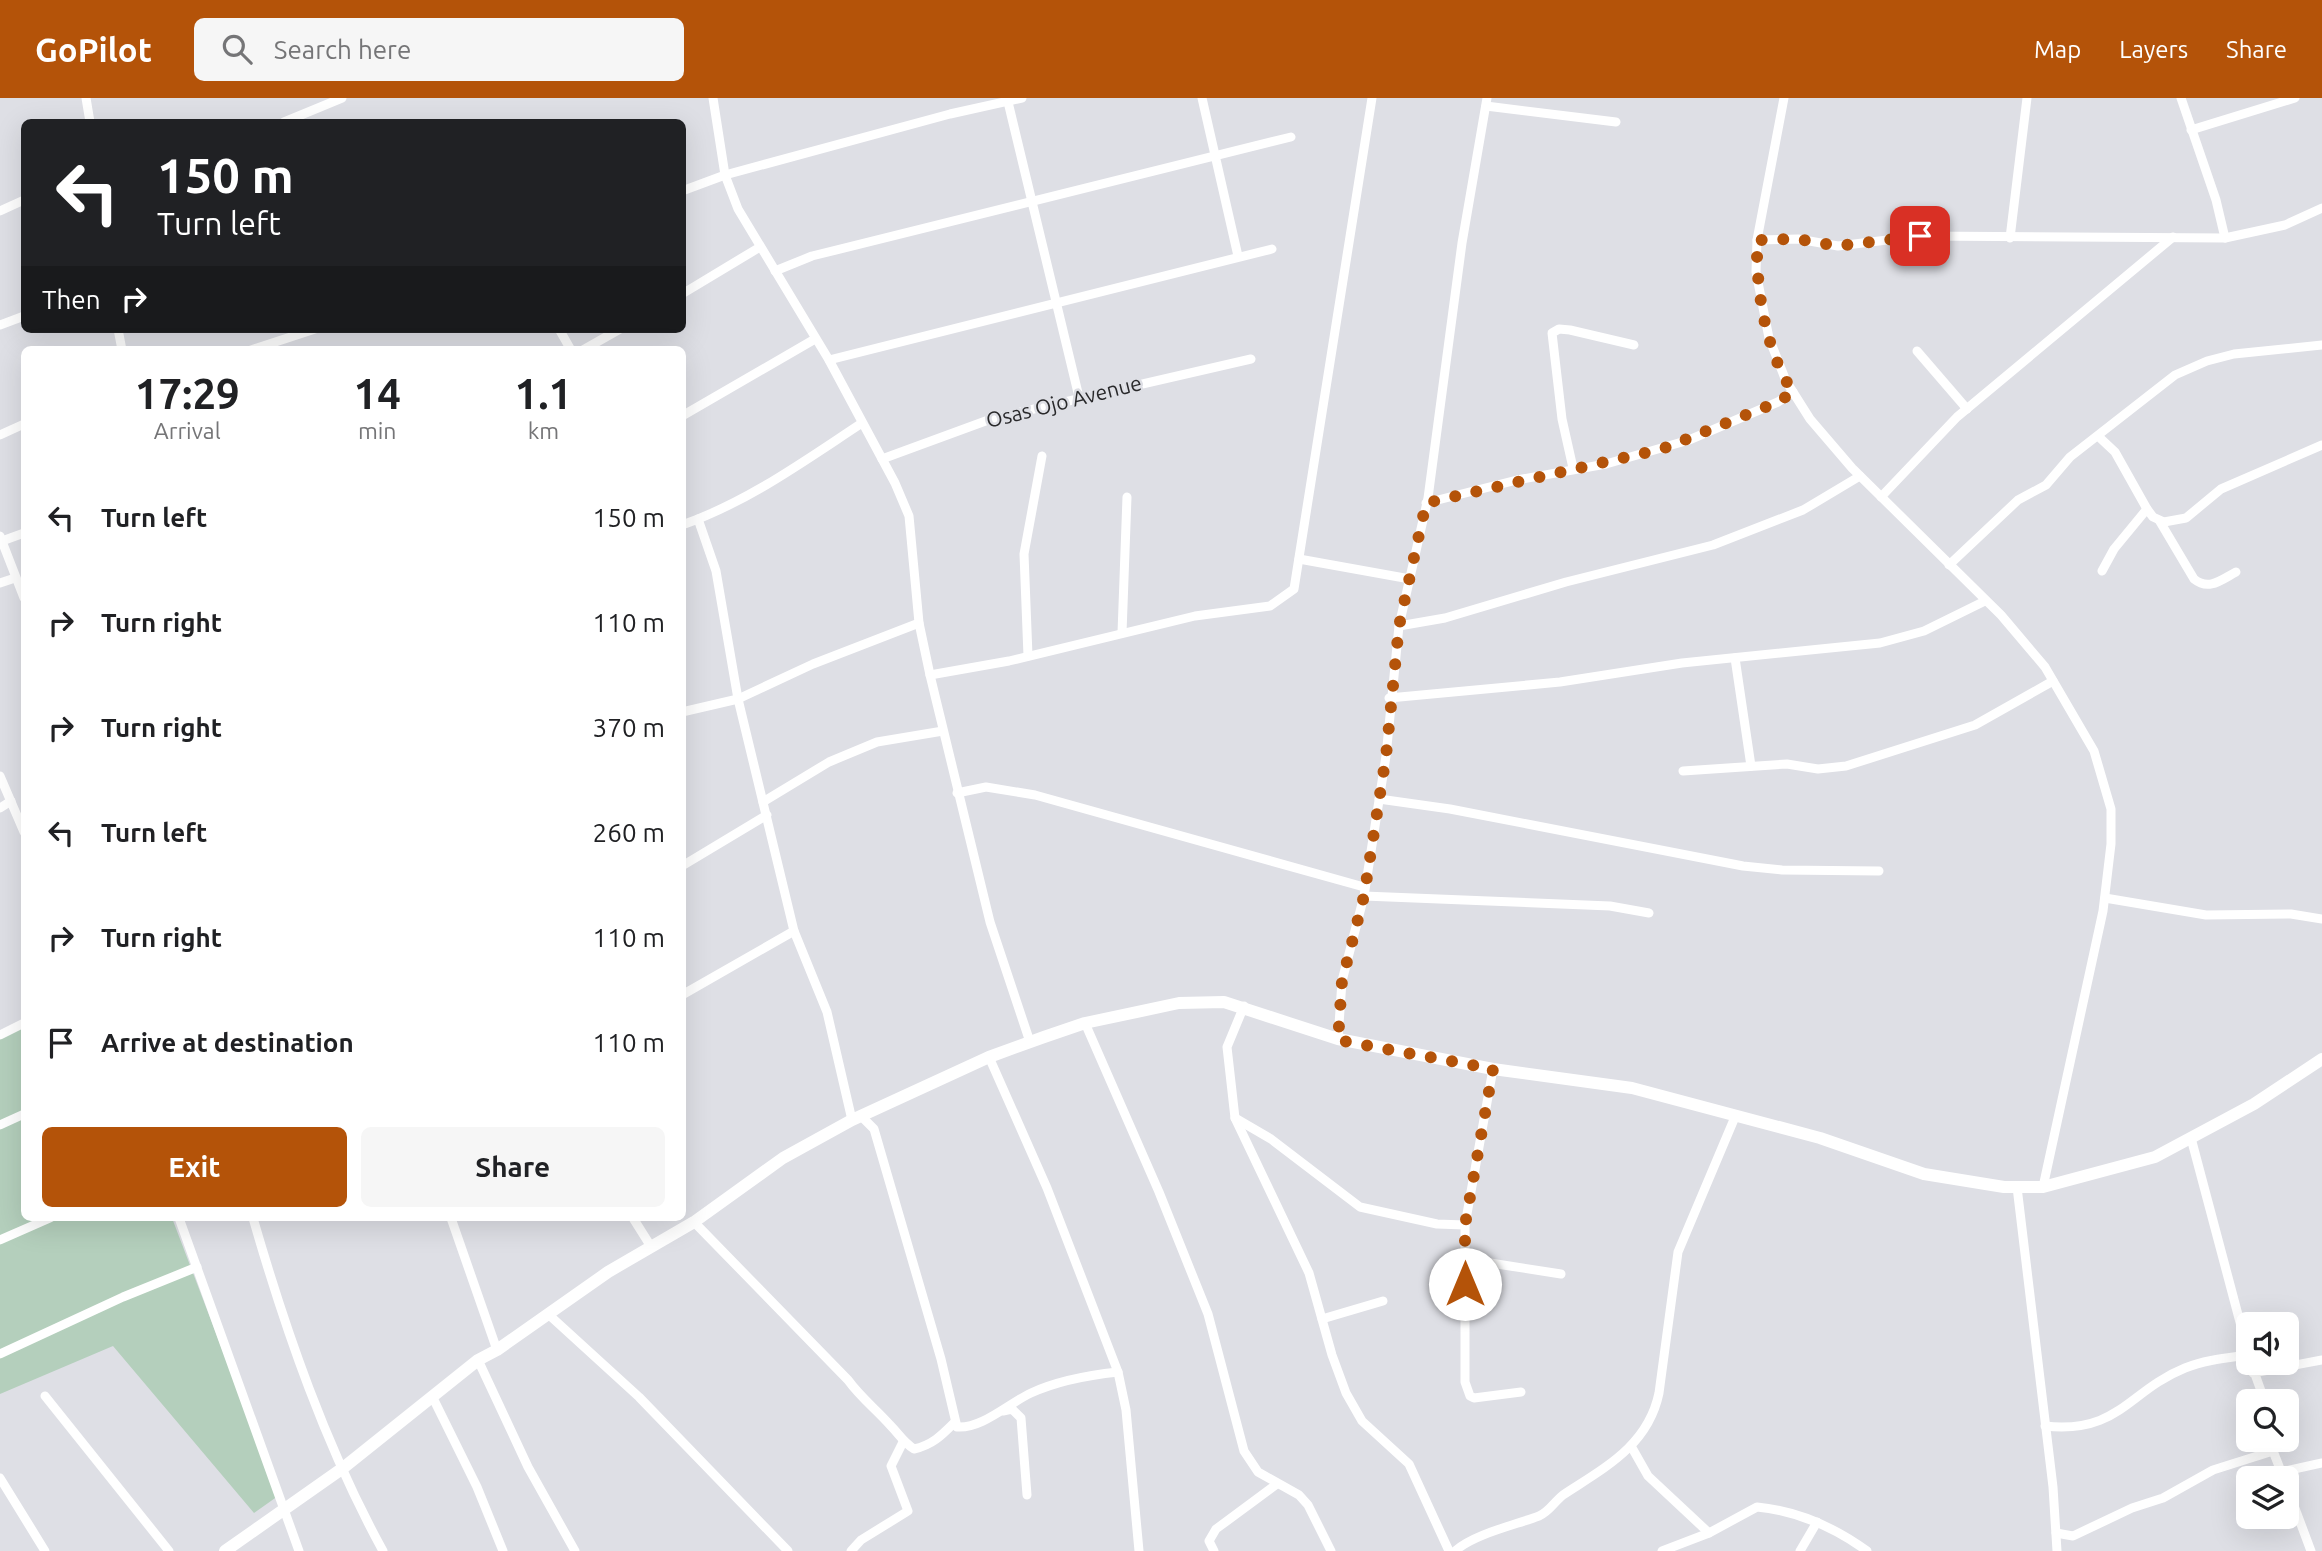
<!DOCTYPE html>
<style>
body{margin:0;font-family:Ubuntu,sans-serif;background:#f6f6f6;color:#202124;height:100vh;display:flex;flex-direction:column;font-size:26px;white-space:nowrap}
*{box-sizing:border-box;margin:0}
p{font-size:23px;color:#757577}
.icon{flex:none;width:38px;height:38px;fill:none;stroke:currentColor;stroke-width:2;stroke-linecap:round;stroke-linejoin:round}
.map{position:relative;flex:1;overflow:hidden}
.panel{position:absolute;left:21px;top:248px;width:665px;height:875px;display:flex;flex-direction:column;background:#fff;border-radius:10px;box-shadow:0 7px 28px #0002}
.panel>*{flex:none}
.banner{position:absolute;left:21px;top:21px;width:665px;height:214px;border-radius:10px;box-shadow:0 7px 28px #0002;background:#202124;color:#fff;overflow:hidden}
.tools{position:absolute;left:2236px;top:1214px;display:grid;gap:14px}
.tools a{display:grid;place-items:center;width:63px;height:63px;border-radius:10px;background:#fff;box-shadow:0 7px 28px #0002;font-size:35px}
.pin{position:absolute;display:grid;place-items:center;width:60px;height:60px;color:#fff;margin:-30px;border-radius:14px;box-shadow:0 4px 10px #0006}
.me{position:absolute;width:77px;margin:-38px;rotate:0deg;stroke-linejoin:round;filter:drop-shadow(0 0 5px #0008)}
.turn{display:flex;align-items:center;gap:24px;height:147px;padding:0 21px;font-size:32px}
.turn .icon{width:91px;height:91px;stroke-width:2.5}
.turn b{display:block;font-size:49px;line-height:60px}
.then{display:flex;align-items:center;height:66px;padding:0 21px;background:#0003;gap:14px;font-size:26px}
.eta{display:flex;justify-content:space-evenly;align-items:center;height:119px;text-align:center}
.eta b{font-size:42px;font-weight:700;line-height:49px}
.button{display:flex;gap:14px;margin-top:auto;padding:14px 21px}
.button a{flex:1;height:80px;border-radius:10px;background:#b45309;color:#fff;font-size:28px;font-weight:700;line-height:80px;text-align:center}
.button a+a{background:#f6f6f6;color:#202124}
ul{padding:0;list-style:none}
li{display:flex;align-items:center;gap:21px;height:105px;padding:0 21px}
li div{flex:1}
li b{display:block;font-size:26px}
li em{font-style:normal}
header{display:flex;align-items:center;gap:42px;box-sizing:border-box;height:98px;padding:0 35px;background:#b45309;color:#fff}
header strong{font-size:33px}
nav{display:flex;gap:38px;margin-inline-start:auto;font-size:24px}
.search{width:490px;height:63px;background:#f6f6f6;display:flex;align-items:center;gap:18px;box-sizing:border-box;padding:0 24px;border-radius:10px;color:#757577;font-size:26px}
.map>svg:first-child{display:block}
.green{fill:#b4cfbc}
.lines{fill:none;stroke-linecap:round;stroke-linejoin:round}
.street{stroke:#fff;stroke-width:9}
.secondary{stroke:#fff;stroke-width:12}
.route{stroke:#b45309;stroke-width:12;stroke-dasharray:0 21.6}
.labels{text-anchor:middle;stroke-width:5;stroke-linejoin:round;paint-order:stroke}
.street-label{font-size:21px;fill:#29292b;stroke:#dedfe5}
</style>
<header>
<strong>GoPilot</strong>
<div class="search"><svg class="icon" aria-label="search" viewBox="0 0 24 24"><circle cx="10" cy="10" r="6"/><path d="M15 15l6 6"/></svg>Search here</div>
<nav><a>Map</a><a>Layers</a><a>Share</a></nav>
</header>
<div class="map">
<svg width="2322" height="1453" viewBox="0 0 2322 1453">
<rect width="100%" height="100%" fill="#dedfe5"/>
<!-- green -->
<polygon class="green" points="24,925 24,1120 172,1120 278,1398 254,1415 113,1248 0,1296 0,937"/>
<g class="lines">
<!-- street -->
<g class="street">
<polyline points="86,0 90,24"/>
<polyline points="713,0 725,77 738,111 829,262 895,385 909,418 919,525 930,577 990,824 1030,944"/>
<polyline points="1202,0 1238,158"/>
<polyline points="1784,0 1757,142 1756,174 1769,240 1786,283 1810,321 1852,370 2001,517 2045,569 2094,653 2111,711 2111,746 2103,813 2043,1089"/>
<polyline points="2181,0 2216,102 2225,140"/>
<polyline points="1008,4 1079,299"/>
<polyline points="1486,8 1616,24"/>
<polyline points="284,24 342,0"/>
<polyline points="2191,32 2295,0"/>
<polyline points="682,93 725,77 950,16 1022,0"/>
<polyline points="0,113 24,102"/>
<polyline points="2010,140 2027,0"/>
<polyline points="1757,142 1798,141 1838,148 1920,138 2225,140 2285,127 2322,110"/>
<polyline points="775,173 812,158 1291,39"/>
<polyline points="682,196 760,149"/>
<polyline points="0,227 24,218"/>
<polyline points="118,231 122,252"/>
<polyline points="559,231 571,252"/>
<polyline points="251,252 315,231"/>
<polyline points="583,252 620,231"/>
<polyline points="1917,253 1967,311"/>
<polyline points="829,262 1272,151"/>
<polyline points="682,318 815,241"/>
<polyline points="0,337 24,326"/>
<polyline points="2099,339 2115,354 2147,411 2153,419 2164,424 2186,420 2221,391 2322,347"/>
<polyline points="882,361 991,321 1251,261"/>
<polyline points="1573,370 1562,321 1552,235 1559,231 1570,232 1634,247"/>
<polyline points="1881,399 1957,319 2173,139"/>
<polyline points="1426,405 1517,382 1606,366 1689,342 1778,304 1793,294"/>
<polyline points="698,421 716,473 738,601 794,833 827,914 852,1022"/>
<path d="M 2159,422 L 2194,481 C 2209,493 2221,482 2236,474"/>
<path d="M 682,427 C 748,404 804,363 862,325"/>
<polyline points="0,438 24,500"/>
<polyline points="2,443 24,435"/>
<polyline points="1299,461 1410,481"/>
<polyline points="1949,467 2018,402 2046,387 2070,359 2175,277 2207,263 2234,256 2322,247"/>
<polyline points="2102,473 2114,451 2147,411"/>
<polyline points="0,485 15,480"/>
<polyline points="1399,528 1445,520 1566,484 1713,447 1803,412 1860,378"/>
<polyline points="1122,535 1127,399"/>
<polyline points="1028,558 1024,456 1042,358"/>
<polyline points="1735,560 1751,668"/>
<polyline points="930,577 1009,563 1195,518 1270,508 1294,491 1372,0"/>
<polyline points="1389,600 1560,584 1682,565 1880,545 1924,533 1985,503"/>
<polyline points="682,614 738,601 813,566 919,525"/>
<polyline points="1683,673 1787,666 1818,671 1846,668 1975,627 2053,583"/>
<polyline points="0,678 24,734"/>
<polyline points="957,695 986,689 1035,697 1364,789"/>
<polyline points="1379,701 1450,711 1743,768 1782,772 1879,773"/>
<polyline points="763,704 829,664 877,644 943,633"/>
<polyline points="0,710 11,703"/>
<polyline points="682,768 767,717"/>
<polyline points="1364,798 1610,808 1649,815"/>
<polyline points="2105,800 2206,817 2291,816 2322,821"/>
<polyline points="682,897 794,833"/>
<polyline points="1244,908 1227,949 1235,1020 1309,1175 1332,1257 1346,1295 1362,1323 1409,1366 1449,1453"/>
<polyline points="1085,925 1159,1094 1208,1216 1244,1353 1258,1374 1299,1397 1308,1407 1331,1453"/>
<polyline points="0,937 24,925"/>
<polyline points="1338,941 1342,883 1364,798 1386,658 1399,528 1428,400 1462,145 1487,0"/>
<polyline points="989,959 1047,1090 1118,1274 1126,1312 1139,1453"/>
<polyline points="1493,971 1465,1127 1465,1284 1470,1298 1474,1300 1521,1294"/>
<path d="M 861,1018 L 874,1031 L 941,1261 L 957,1329 C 982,1331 1009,1305 1031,1295 C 1057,1283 1090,1277 1118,1274"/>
<polyline points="1235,1020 1271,1041 1360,1109 1437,1126 1465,1127"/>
<polyline points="0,1027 24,1016"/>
<polyline points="2191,1040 2249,1258"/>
<polyline points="2017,1089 2053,1389 2057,1453"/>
<polyline points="179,1120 299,1453"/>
<path d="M 253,1120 C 286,1234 326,1349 383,1453"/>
<polyline points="451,1120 497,1252"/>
<polyline points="633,1120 650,1147"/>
<path d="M 694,1124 L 848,1282 C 861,1300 876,1311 890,1327 C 899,1336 903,1344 914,1351 C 932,1347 941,1338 954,1325"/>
<polyline points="0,1142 50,1120"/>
<polyline points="1465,1161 1561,1176"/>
<polyline points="548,1216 639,1299 788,1453"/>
<polyline points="1322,1221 1383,1203"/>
<polyline points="0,1256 123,1199 197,1169"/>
<polyline points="478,1262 528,1369 575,1453"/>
<polyline points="2251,1265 2265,1304"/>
<polyline points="2253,1275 2322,1262"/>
<polyline points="45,1298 169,1453"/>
<polyline points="433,1300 477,1389 503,1453"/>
<polyline points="1003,1313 1012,1311 1021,1320 1027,1397"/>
<path d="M 2045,1328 C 2119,1336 2128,1293 2185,1270 C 2205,1262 2227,1260 2248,1257"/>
<polyline points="1631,1348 1648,1378 1709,1435"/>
<polyline points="2273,1353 2284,1381"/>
<polyline points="2281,1374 2322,1365"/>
<polyline points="0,1380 45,1453"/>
<polyline points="2287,1389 2311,1453"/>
<polyline points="2056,1435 2073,1438 2132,1410 2163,1400 2213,1372 2273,1353 2279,1342"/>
<polyline points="851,1453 861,1442 908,1413 891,1368 903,1344"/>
<polyline points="1214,1453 1209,1443 1216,1431 1277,1386"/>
<path d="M 1455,1453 C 1474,1436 1515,1427 1539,1418 C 1549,1414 1554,1404 1563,1397 C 1604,1370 1648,1348 1659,1295 L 1678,1154 L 1735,1019"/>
<path d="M 1662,1453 L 1709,1435 L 1757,1409 C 1798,1413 1834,1429 1867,1453"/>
<polyline points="1800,1453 1817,1424"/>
</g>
<!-- secondary -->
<polyline class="secondary" points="225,1453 343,1370 478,1262 497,1252 608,1174 694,1124 783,1060 852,1022 989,959 1044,939 1085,925 1179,905 1224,904 1338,941 1493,971 1632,990 1820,1040 1924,1076 2004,1089 2043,1089 2155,1059 2254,1006 2322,961"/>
</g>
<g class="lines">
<!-- route -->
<path class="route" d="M 1465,1186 L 1465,1127 L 1493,971 L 1338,942 L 1342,883 L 1364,798 L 1386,658 L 1399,528 L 1426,405 L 1662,351 L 1778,304 L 1793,294 C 1765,252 1756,192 1757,142 L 1798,141 L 1838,148 L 1920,138"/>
</g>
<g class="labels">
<!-- street labels -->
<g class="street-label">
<text transform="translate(1064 304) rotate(-14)" y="7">Osas Ojo Avenue</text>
</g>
</g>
</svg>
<div class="tools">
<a><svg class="icon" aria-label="sound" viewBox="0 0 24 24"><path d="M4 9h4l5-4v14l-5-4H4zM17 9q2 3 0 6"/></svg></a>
<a><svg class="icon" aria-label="search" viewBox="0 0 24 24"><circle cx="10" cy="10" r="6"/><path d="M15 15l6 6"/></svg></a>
<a><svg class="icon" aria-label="layers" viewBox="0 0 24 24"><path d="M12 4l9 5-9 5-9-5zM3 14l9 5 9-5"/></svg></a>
</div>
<div class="pin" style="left:1920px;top:138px;background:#d93025"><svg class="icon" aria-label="arrive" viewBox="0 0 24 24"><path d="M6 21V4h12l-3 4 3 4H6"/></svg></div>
<svg class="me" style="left:1465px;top:1186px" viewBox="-20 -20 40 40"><circle r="19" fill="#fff"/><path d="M0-13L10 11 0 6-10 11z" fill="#b45309"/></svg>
<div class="banner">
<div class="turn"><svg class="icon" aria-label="left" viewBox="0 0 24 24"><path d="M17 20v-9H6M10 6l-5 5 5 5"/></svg><div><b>150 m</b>Turn left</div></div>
<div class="then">Then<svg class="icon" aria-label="right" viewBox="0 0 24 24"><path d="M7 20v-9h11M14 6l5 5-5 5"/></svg></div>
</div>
<section class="panel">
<div class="eta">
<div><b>17:29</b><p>Arrival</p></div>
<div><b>14</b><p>min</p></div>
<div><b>1.1</b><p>km</p></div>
</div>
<ul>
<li><svg class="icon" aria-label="left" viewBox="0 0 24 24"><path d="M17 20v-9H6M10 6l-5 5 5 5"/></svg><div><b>Turn left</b></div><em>150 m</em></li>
<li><svg class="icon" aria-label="right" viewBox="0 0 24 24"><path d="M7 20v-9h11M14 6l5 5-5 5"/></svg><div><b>Turn right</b></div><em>110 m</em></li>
<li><svg class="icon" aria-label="right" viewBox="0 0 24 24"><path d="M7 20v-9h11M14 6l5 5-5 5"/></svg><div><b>Turn right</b></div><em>370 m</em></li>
<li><svg class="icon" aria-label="left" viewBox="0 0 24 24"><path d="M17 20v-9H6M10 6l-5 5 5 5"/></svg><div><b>Turn left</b></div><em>260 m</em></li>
<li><svg class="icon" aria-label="right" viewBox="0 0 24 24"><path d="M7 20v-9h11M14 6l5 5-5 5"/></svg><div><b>Turn right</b></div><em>110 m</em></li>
<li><svg class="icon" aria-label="arrive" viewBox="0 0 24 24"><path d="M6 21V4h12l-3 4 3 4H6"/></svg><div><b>Arrive at destination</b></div><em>110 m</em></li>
</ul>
<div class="button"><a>Exit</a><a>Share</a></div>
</section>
</div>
